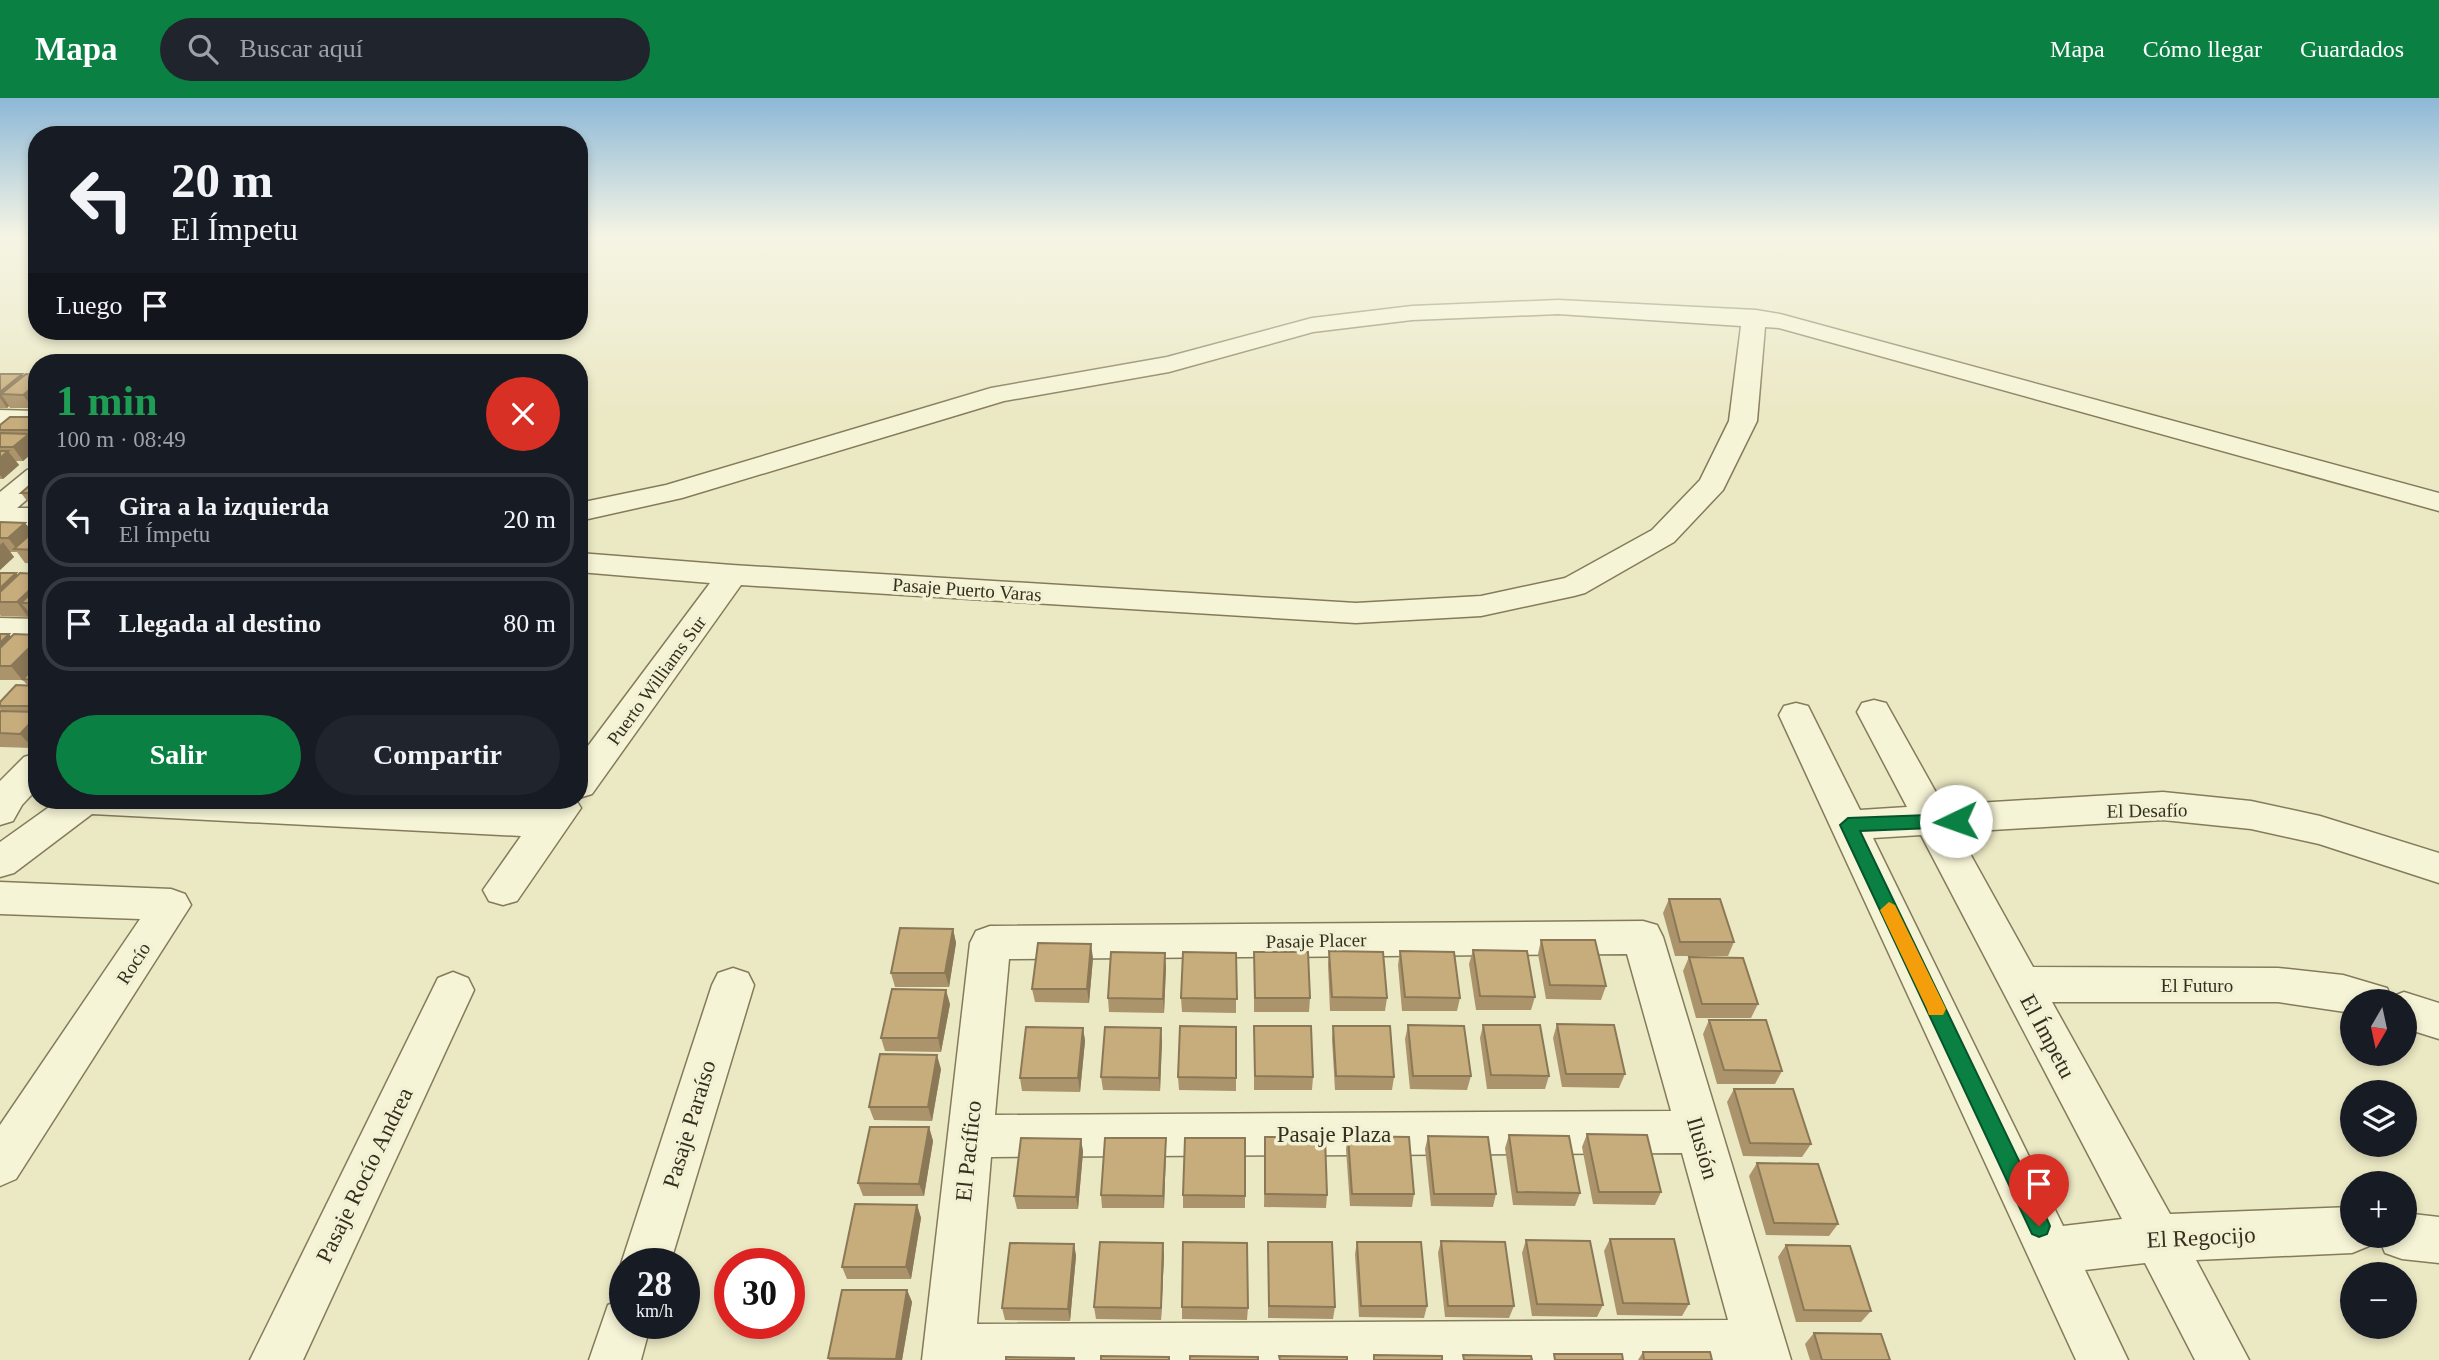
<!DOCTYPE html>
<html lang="es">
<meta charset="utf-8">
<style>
body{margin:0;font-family:"Times New Roman",serif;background:#20242c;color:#f1f3f6;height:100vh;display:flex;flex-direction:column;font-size:26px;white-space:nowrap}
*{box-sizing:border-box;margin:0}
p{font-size:23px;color:#9ea1a6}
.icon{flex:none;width:38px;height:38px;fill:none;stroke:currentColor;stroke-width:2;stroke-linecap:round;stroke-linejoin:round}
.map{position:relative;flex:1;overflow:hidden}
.side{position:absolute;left:28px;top:256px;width:560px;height:455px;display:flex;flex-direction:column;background:#171b24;border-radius:28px;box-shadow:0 4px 10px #0003}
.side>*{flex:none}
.banner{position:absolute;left:28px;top:28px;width:560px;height:214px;border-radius:28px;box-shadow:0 4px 10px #0003;background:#171b24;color:#f1f3f6;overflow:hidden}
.needle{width:46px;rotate:189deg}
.fabs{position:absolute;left:2340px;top:891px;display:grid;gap:14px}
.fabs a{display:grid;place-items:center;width:77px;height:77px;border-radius:50%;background:#171b24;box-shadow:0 4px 10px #0003;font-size:35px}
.speed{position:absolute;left:609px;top:1150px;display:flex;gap:14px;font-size:35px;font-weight:700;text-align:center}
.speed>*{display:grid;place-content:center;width:91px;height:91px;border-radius:50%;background:#171b24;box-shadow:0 4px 10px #0003;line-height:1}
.speed small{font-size:18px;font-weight:400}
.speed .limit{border:10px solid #d22;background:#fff;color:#111}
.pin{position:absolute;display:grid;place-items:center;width:60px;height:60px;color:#fff;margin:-72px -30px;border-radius:50% 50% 50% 0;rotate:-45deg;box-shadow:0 0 7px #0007}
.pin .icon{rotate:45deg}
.me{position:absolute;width:77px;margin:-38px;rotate:267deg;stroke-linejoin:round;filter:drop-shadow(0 0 5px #0008)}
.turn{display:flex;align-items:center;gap:24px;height:147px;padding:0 28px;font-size:32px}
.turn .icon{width:91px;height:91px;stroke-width:2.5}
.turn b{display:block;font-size:49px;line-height:60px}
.then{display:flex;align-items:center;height:66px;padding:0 28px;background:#0003;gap:14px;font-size:26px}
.round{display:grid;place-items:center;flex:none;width:74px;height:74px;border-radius:37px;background:#20242c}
.summary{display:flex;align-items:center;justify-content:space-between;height:119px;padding:0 28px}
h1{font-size:42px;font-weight:700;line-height:52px;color:#1e9e55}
.button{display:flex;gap:14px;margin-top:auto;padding:14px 28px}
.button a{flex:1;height:80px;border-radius:42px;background:#0b8043;color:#fff;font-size:28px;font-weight:700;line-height:80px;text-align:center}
.button a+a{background:#20242c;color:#f1f3f6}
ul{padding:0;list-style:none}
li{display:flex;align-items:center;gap:21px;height:94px;margin:0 14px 10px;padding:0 14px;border:4px solid #363941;border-radius:28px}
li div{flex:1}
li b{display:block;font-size:26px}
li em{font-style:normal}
header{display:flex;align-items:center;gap:42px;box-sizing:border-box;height:98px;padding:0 35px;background:#0b8043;color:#fff}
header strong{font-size:33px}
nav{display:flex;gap:38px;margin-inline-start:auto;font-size:24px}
.search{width:490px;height:63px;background:#20242c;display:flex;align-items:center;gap:18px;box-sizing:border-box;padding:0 24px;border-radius:38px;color:#9ea1a6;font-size:26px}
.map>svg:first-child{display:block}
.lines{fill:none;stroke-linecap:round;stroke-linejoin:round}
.street-casing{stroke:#847b5b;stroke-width:3}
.street{fill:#f6f4d6;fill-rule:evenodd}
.wall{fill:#ab946b}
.shaded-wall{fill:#8b7857}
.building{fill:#c7ac7c;stroke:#8b7857;stroke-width:2}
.route{fill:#0b8043;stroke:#07532c;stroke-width:2}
.slow{fill:#f59e0b}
.labels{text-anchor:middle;stroke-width:7;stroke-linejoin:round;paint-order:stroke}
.street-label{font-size:19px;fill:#352f1f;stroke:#f3f1d3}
.near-street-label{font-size:23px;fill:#352f1f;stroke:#f3f1d3}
</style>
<header>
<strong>Mapa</strong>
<div class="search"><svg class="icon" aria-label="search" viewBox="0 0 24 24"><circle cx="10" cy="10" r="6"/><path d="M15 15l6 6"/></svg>Buscar aquí</div>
<nav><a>Mapa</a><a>Cómo llegar</a><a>Guardados</a></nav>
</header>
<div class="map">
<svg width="2439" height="1262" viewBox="0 0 2439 1262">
<rect width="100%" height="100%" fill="#ebe8c4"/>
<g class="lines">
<defs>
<g id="street">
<polygon points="1558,202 1756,212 1780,216 2439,395 2439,413 1779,230 1765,229 1757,323 1723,392 1674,444 1585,495 1574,498 1481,518 1356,525 741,487 592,696 579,700 579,660 710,485 579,474 579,455 732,467 1356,505 1481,498 1565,480 1652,432 1700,382 1729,323 1741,228 1558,216 1412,222 1313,234 1169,274 1004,303 682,400 579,423 579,405 666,387 991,290 1167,259 1312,220 1412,208"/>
<polygon points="0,312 37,313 37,329 0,328"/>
<polygon points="37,370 37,393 17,410 37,410 37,428 0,427 0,394 27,372"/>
<polygon points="0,520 37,521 37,543 0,542"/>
<path d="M 1874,602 L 1886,605 L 1943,707 L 2163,694 L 2251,703 L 2320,718 L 2439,755 L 2439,785 L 2319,746 L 2251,731 L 2163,722 L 1958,734 L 2033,869 L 2278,870 L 2343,877 L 2387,890 L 2391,899 L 2404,894 L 2439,905 L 2439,941 L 2404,930 L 2404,903 L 2352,903 L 2352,915 L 2278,904 L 2052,904 L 2170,1116 L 2352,1109 L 2352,1138 L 2374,1138 L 2369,1148 L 2352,1155 L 2196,1162 L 2249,1262 L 2195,1262 L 2145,1165 L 2085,1172 L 2128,1262 L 2076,1262 L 1779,617 L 1784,608 L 1796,605 L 1808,608 L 1860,712 L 1907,709 L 1857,614 L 1862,605 ZM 1921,737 L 2122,1121 L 2063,1128 L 1873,740 Z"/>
<polygon points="37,655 37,691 22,707 13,723 0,727 0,683 24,659"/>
<polygon points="59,702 360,702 541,710 548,702 576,702 581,710 517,803 503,807 489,803 483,792 521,738 92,716 14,775 0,779 0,744"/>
<polygon points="0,784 171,791 185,796 191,807 16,1081 0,1088 0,1027 140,821 0,816"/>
<path d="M 1643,823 L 1657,827 L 1663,839 L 1791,1262 L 922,1262 L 970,845 L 976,833 L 990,828 ZM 1627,856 L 1671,1013 L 995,1017 L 1009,861 ZM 1682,1055 L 1728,1222 L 977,1226 L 991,1059 Z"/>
<polygon points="733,870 748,875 754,887 670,1166 625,1166 625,1176 621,1166 712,887 718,875"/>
<polygon points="453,874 468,880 474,892 303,1262 250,1262 438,880"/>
<polygon points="2404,1115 2439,1119 2439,1165 2402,1161 2385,1155 2378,1138 2404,1138"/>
<polygon points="625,1200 625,1225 651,1225 641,1262 589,1262 608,1207"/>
</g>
</defs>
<!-- street casing -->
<use href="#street" class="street-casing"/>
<!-- street -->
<use href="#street" class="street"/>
</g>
<!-- wall -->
<g class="wall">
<polygon points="0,276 22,276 24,278 37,277 37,307 33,310 10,310 9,308 7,310 0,310"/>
<polygon points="37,319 37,346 36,346 37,351 23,363 16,363 19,367 3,381 0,381 0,327"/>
<polygon points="37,381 37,409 32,409 21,395"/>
<polygon points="0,424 25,425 32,434 37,452 37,466 25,465 17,454 10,454 14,459 0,472"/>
<polygon points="0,475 17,477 37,476 37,519 33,519 31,516 28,519 1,518 0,517"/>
<polygon points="0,536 12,539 37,537 37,646 33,650 0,649 0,613 2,614 0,611 0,604 28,588 23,582 0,582"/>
<polygon points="1669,801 1734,844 1728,858 1675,858 1663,815"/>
<polygon points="953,831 956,845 949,889 895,889 891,875"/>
<polygon points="1541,842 1606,888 1601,902 1546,901 1538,856"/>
<polygon points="1473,852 1535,899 1531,912 1476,912 1469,866"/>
<polygon points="1329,853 1387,900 1385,913 1330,913 1328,867"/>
<polygon points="1400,853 1460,900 1457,913 1402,913 1398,867"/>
<polygon points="1254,854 1310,900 1309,914 1254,914"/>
<polygon points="1236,855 1236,915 1182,914 1181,900"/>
<polygon points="1689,859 1758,906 1751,920 1696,920 1683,873"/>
<polygon points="1093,860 1089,905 1035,904 1032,891"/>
<polygon points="1166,869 1164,915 1109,914 1108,900"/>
<polygon points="950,906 941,954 885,953 881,940"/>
<polygon points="1709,922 1782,973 1775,986 1717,986 1703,936"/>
<polygon points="1557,926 1625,976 1619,990 1562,989 1553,940"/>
<polygon points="1408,927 1471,978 1467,992 1410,991 1405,941"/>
<polygon points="1483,927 1549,978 1545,991 1487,991 1480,940"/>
<polygon points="1254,928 1313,979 1312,992 1254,992"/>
<polygon points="1333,928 1394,979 1392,992 1335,992 1332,942"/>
<polygon points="1236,929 1236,993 1179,992 1178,979"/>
<polygon points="1083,930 1085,943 1080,994 1022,993 1020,980"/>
<polygon points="1162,943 1160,993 1103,992 1101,979"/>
<polygon points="941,971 932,1023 874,1022 869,1009"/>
<polygon points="1734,991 1811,1046 1802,1059 1743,1058 1727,1004"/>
<polygon points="929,1029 933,1043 924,1098 863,1098 858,1085"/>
<polygon points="1587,1036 1661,1094 1655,1107 1593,1106 1582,1049"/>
<polygon points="1509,1037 1580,1095 1575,1108 1513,1107 1505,1050"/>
<polygon points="1348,1038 1414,1096 1412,1109 1350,1108 1346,1051"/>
<polygon points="1428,1038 1496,1096 1493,1109 1431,1108 1425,1051"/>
<polygon points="1265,1039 1327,1097 1326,1110 1264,1109"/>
<polygon points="1245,1040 1245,1110 1183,1110 1183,1097"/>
<polygon points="1081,1041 1083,1054 1078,1111 1017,1111 1014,1098"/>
<polygon points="1166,1053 1164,1110 1102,1110 1101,1097"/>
<polygon points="1757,1065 1838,1126 1829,1138 1766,1137 1749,1078"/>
<polygon points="917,1107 921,1120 911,1181 847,1181 842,1169"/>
<polygon points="1610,1141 1689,1206 1682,1218 1617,1217 1604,1153"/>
<polygon points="1526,1142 1603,1207 1597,1219 1532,1218 1522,1155"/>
<polygon points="1441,1143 1514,1208 1509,1220 1445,1219 1438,1155"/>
<polygon points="1268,1144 1335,1209 1333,1221 1268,1220"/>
<polygon points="1357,1144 1427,1208 1424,1220 1359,1219 1355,1156"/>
<polygon points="1074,1146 1076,1158 1070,1223 1005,1222 1002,1210"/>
<polygon points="1786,1147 1871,1213 1861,1224 1796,1224 1778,1159"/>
<polygon points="1164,1157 1161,1222 1096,1221 1094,1209"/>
<polygon points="907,1192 912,1204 902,1262 829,1262 828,1260"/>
<polygon points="1182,1209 1248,1210 1247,1222 1182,1221"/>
<polygon points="1814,1235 1890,1262 1810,1262 1805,1246"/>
<polygon points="1643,1254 1712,1262 1638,1262"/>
</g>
<!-- shaded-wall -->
<g class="shaded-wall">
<polygon points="22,276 32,290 1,296 9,308 7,310 0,300 0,280"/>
<polygon points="37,286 37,307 33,310 23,297"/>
<polygon points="29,336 37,348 37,351 23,363 13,349"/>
<polygon points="8,353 19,367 3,381 0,377 0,360"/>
<polygon points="25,425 36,439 17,451 8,440"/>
<polygon points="3,444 14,459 0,472 0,447"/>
<polygon points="16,475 27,489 0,504 0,490"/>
<polygon points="37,485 37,505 21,505 31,516 28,519 17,504"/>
<polygon points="9,536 21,550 0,568 0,545"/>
<polygon points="37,542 37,568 23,583 11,568"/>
<polygon points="37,618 37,646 33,650 20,636"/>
<polygon points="953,831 956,845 949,889 945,875"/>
<polygon points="1091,846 1093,860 1089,905 1087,891"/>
<polygon points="1165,855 1166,869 1164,915 1163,901"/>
<polygon points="946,892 950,906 941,954 938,940"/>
<polygon points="1083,930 1085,943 1080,994 1078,980"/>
<polygon points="1161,930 1162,943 1160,993 1159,980"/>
<polygon points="937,957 941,971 932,1023 928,1009"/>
<polygon points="929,1029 933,1043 924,1098 919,1086"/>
<polygon points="1166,1040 1166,1053 1164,1110 1163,1098"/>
<polygon points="1081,1041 1083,1054 1078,1111 1076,1099"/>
<polygon points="917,1107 921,1120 911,1181 906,1169"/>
<polygon points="1163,1145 1164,1157 1161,1222 1161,1210"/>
<polygon points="1074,1146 1076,1158 1070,1223 1068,1211"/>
<polygon points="907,1192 912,1204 902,1262 896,1262"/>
</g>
<!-- building -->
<g class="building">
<polygon points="0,276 22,276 0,294"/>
<polygon points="26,276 37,277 37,286 23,297 1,296"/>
<polygon points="10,319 37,319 37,329 33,332 0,332 0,327"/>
<polygon points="0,335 29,336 13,349 0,349"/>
<polygon points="0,353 8,353 0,360"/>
<polygon points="37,381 37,395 21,395"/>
<polygon points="0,424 25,425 8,440 0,440"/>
<polygon points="37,430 37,452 14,451"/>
<polygon points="0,475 16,475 0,490"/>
<polygon points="20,475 37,476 37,485 17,504 0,504 0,494"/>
<polygon points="37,489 37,505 21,505"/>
<polygon points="0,536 9,536 0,545"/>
<polygon points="14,536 37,537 37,542 11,568 0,568 0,550"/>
<polygon points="37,567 37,582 23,581"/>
<polygon points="16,587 37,588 37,608 0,608 0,604"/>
<polygon points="0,613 37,614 37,618 20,636 0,635"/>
<polygon points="1669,801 1720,801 1734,844 1680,844"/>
<polygon points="900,830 953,831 945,875 891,875"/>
<polygon points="1541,842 1595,842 1606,888 1550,887"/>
<polygon points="1038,845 1091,846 1087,891 1032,891"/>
<polygon points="1473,852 1527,853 1535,899 1480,898"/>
<polygon points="1329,853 1383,854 1387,900 1332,899"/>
<polygon points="1400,853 1454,854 1460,900 1405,899"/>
<polygon points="1111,854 1165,855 1163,901 1108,900"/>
<polygon points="1183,854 1236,855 1237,901 1181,900"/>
<polygon points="1254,854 1308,854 1310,900 1255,900"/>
<polygon points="1689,859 1743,860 1758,906 1702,906"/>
<polygon points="892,891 946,892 938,940 881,940"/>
<polygon points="1709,922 1766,922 1782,973 1724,972"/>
<polygon points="1557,926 1614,927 1625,976 1566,976"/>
<polygon points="1408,927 1464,928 1471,978 1413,978"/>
<polygon points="1483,927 1540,927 1549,978 1491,977"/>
<polygon points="1180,928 1236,929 1236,980 1178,979"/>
<polygon points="1254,928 1311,928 1313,979 1255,978"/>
<polygon points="1333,928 1390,928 1394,979 1336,978"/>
<polygon points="1026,929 1083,930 1078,980 1020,980"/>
<polygon points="1105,929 1161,930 1159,980 1101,979"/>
<polygon points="880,956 937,957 928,1009 869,1009"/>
<polygon points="1734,991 1793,991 1811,1046 1750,1045"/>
<polygon points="870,1029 929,1029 919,1086 858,1085"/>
<polygon points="1587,1036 1647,1037 1661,1094 1599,1094"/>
<polygon points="1509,1037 1569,1038 1580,1095 1517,1094"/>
<polygon points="1348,1038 1409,1039 1414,1096 1352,1096"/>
<polygon points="1428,1038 1488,1039 1496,1096 1434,1096"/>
<polygon points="1265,1039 1325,1039 1327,1097 1265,1096"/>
<polygon points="1021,1040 1081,1041 1076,1099 1014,1098"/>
<polygon points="1105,1040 1166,1040 1163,1098 1101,1097"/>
<polygon points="1185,1040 1245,1040 1245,1098 1183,1097"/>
<polygon points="1757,1065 1818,1066 1838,1126 1774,1125"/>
<polygon points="855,1106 917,1107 906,1169 842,1169"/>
<polygon points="1610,1141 1674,1141 1689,1206 1623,1205"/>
<polygon points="1526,1142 1590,1143 1603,1207 1537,1206"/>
<polygon points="1441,1143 1505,1144 1514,1208 1448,1208"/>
<polygon points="1100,1144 1163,1145 1161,1210 1094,1209"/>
<polygon points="1183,1144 1247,1145 1248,1210 1182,1209"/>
<polygon points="1268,1144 1332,1144 1335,1209 1269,1208"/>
<polygon points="1357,1144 1421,1144 1427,1208 1361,1208"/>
<polygon points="1010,1145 1074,1146 1068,1211 1002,1210"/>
<polygon points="1786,1147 1850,1148 1871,1213 1804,1212"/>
<polygon points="842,1192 907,1192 896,1261 828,1260"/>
<polygon points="1814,1235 1881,1236 1890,1262 1822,1262"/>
<polygon points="1643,1254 1710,1254 1712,1262 1644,1262"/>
<polygon points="1554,1256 1622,1256 1623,1262 1555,1262"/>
<polygon points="1374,1257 1442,1258 1442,1262 1374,1262"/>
<polygon points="1463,1257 1531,1258 1532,1262 1464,1262"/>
<polygon points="1101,1258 1169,1259 1169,1262 1101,1262"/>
<polygon points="1190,1258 1258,1259 1258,1262 1190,1262"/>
<polygon points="1279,1258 1347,1259 1347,1262 1280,1262"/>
<polygon points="1006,1259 1074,1260 1074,1262 1006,1262"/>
</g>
<!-- sky -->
<linearGradient id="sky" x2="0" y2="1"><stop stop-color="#8db8d7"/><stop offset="0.44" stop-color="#f6f5e4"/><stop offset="1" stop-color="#f6f5e4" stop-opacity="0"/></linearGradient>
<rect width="2439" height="316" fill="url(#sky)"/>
<!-- route -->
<polygon class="route" points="1956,716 1965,723 1956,729 1860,733 2047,1121 2050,1128 2047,1136 2039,1139 2032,1136 1840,727 1848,720"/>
<!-- slow -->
<polygon class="slow" points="1889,804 1895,807 1946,911 1943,917 1929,917 1927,911 1880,812"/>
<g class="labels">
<!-- street labels -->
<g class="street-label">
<text transform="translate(967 491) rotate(4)" y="7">Pasaje Puerto Varas</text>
<text transform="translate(656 582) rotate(-54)" y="7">Puerto Williams Sur</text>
<text transform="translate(2147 712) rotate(-1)" y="7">El Desafío</text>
<text transform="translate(1316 842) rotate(-1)" y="7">Pasaje Placer</text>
<text transform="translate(133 865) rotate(-57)" y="7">Rocío</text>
<text x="2197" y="894">El Futuro</text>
</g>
<!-- near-street labels -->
<g class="near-street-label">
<text transform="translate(2048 938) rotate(62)" y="8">El Ímpetu</text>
<text transform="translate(689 1026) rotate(-73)" y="8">Pasaje Paraíso</text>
<text x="1334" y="1044">Pasaje Plaza</text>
<text transform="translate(1703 1050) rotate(74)" y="8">Ilusión</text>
<text transform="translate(968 1053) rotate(-84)" y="8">El Pacífico</text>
<text transform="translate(364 1077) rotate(-64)" y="8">Pasaje Rocío Andrea</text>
<text transform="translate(2201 1139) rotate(-3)" y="8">El Regocijo</text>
</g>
</g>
</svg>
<div class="fabs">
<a><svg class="needle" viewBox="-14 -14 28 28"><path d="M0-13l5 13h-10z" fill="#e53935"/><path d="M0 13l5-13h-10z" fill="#9ea1a6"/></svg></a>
<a><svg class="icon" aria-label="layers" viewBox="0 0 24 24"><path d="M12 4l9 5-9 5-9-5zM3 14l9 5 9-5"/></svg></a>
<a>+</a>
<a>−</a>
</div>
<div class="speed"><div>28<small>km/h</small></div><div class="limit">30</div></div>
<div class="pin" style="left:2039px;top:1128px;background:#d93025"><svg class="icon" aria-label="arrive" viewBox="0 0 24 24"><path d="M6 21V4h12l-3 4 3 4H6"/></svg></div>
<svg class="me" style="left:1956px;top:723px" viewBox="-20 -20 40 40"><circle r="19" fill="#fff"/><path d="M0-13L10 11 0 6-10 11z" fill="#0b8043"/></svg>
<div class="banner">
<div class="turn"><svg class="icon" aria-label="left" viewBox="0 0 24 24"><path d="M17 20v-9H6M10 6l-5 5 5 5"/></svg><div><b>20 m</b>El Ímpetu</div></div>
<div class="then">Luego<svg class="icon" aria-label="arrive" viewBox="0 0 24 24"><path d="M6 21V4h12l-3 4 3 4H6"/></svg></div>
</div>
<section class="side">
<div class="summary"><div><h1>1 min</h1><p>100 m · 08:49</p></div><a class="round" style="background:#d93025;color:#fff"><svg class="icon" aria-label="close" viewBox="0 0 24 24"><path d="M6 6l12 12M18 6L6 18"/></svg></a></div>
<ul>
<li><svg class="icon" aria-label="left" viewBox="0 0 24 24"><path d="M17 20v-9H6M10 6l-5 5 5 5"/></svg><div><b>Gira a la izquierda</b><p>El Ímpetu</p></div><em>20 m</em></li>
<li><svg class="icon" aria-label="arrive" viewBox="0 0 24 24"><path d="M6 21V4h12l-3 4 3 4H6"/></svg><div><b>Llegada al destino</b></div><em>80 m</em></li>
</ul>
<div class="button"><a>Salir</a><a>Compartir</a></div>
</section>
</div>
